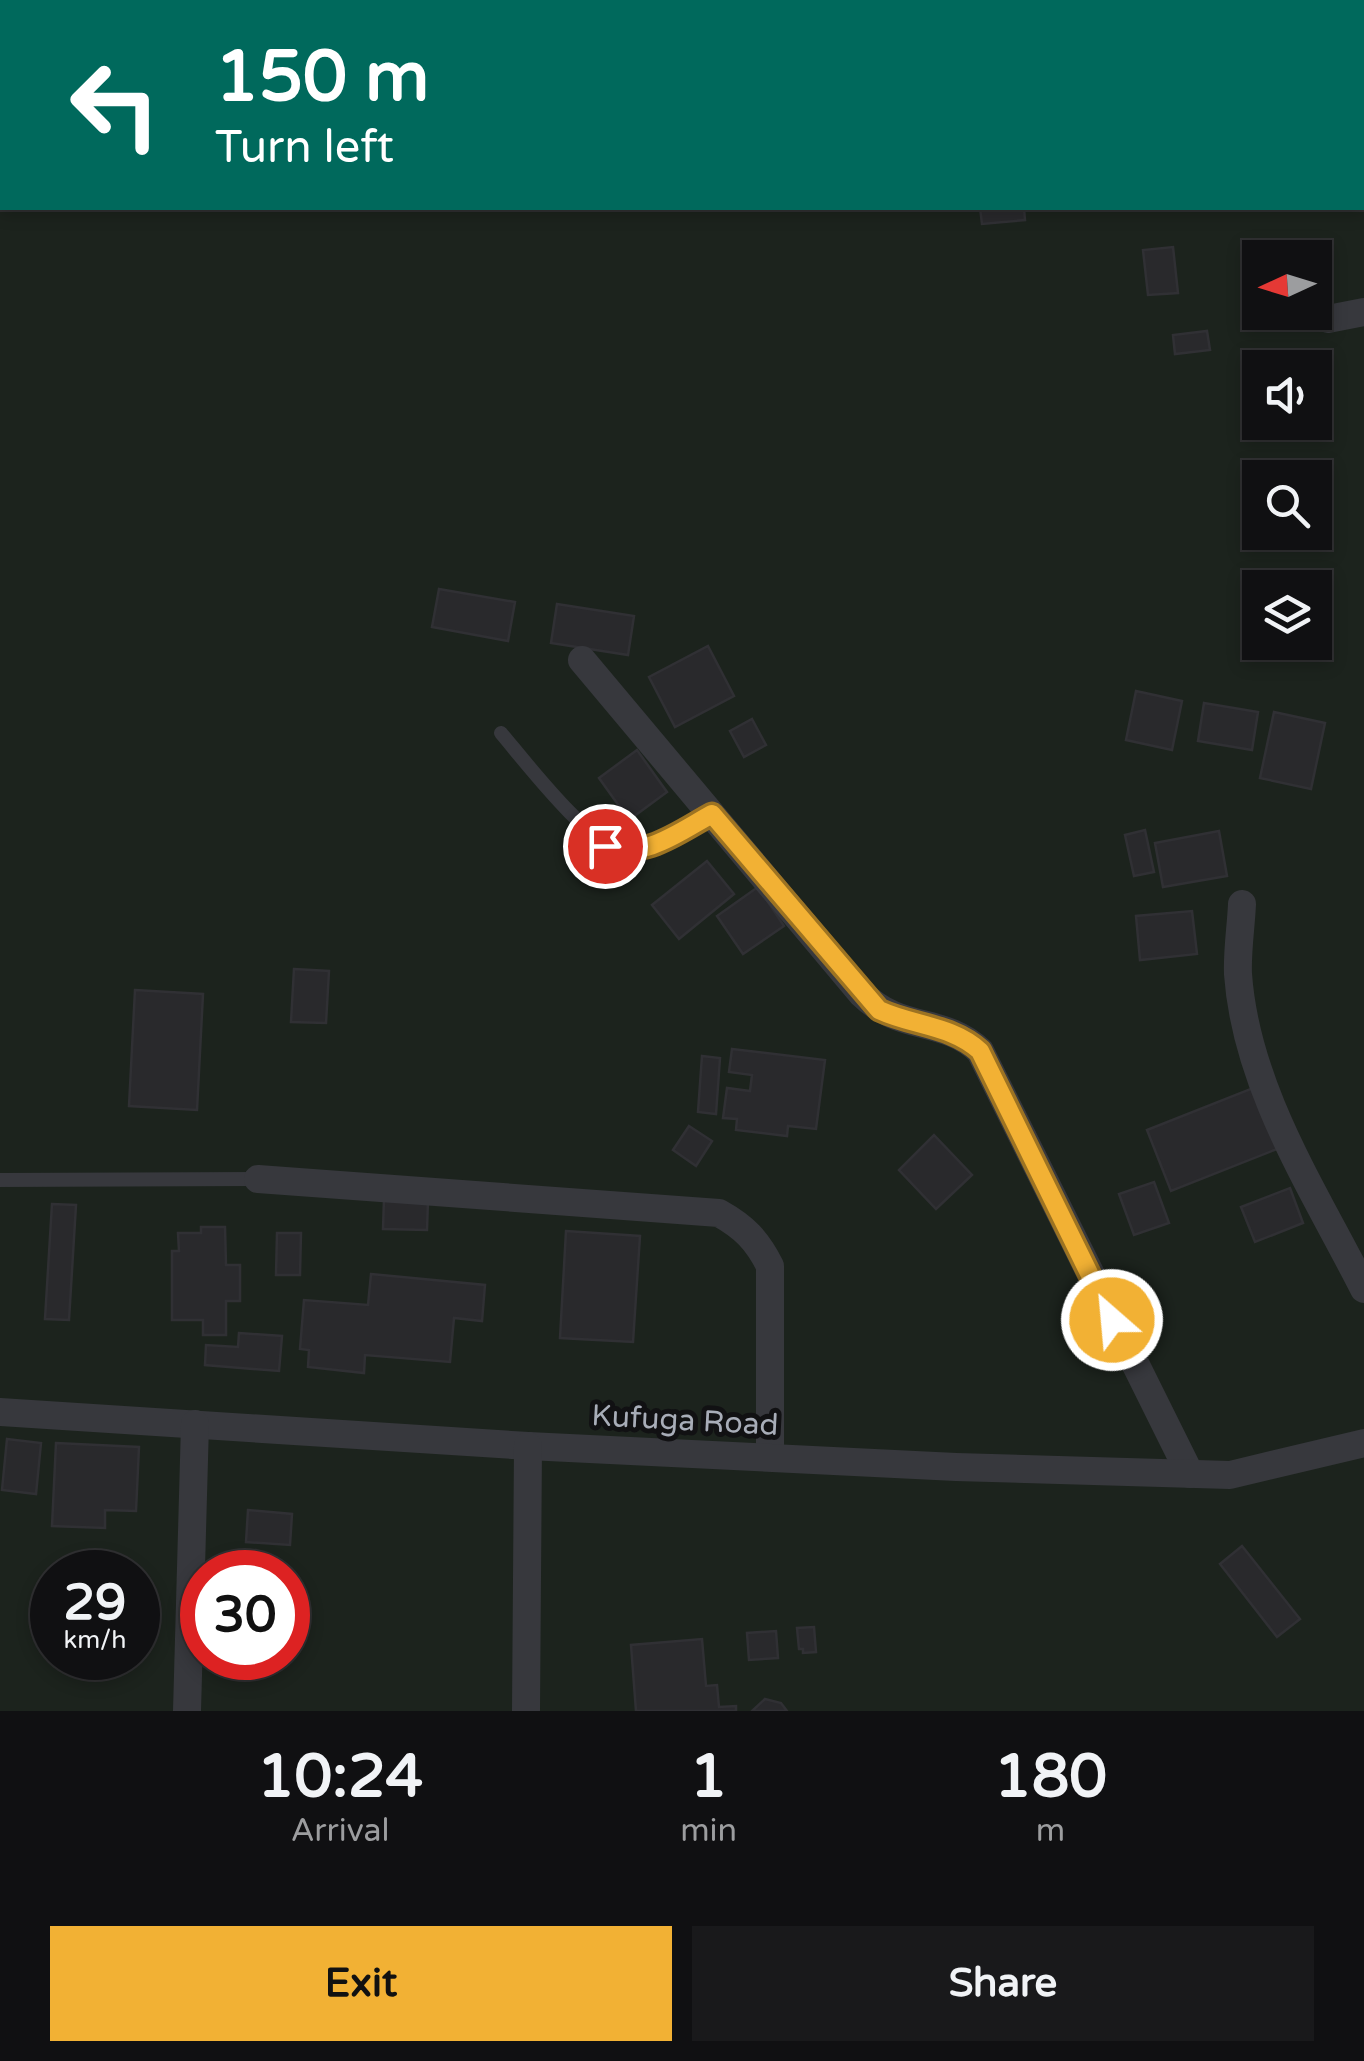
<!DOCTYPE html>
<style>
body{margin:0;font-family:"Varela Round",sans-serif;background:#19191b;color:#f1f3f6;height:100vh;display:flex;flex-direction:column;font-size:38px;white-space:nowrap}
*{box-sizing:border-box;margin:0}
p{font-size:32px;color:#9c9d9f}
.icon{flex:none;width:55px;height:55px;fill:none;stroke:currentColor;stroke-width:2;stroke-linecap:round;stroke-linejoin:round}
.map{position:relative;height:1711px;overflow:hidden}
.side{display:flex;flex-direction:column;background:#101012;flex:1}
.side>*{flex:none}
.top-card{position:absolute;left:0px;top:0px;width:1365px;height:210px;box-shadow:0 5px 15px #0003,0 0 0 2px #303032;background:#00695c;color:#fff;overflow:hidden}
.needle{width:65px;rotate:266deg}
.buttons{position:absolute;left:1242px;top:240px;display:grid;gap:20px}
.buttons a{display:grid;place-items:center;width:90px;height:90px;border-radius:0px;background:#101012;box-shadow:0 5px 15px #0003,0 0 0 2px #303032;font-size:50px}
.speed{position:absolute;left:30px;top:1550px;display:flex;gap:20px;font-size:50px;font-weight:700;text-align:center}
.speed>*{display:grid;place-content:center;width:130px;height:130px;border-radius:50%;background:#101012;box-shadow:0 5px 15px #0003,0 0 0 2px #303032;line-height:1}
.speed small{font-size:25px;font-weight:400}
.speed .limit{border:15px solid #d22;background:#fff;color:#111}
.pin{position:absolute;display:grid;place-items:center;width:85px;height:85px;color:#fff;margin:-42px;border:5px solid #fff;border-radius:50%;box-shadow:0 2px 10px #0007}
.me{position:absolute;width:110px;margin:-55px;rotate:333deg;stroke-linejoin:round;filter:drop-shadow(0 0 8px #0008)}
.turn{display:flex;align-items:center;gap:35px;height:210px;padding:0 50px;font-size:45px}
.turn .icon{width:130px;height:130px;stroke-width:2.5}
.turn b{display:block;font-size:70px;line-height:85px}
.eta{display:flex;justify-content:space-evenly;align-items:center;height:170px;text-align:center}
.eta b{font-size:60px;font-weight:700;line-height:70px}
.action{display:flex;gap:20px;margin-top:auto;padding:20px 50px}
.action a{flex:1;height:115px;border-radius:0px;background:#f2b134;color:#111;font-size:40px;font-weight:700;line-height:115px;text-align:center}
.action a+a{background:#19191b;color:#f1f3f6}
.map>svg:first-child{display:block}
.green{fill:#1c231d;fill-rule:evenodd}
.building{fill:#29292c;stroke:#303034;stroke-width:2.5}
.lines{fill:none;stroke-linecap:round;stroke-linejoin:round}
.service{stroke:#37383d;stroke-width:14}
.minor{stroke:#37383d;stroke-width:28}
.route-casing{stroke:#9d7322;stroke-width:25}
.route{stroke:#f2b134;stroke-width:18}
.labels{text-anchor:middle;stroke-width:10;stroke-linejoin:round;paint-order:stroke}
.street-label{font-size:30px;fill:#a8adb8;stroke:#111113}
</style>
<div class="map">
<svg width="1364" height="1711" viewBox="0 0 1364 1711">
<rect width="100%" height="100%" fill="#161618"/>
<!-- green -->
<path class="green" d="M 0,0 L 1364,0 L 1364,1711 L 0,1711 ZM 2,2 L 1362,2 L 1362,208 L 2,208 ZM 1260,258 L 1315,258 L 1315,312 L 1260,312 ZM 1260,368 L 1315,368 L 1315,422 L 1260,422 ZM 1260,478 L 1315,478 L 1315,532 L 1260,532 ZM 1260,588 L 1315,588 L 1315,642 L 1260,642 ZM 52,1572 L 138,1572 L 138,1658 L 52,1658 ZM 202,1572 L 288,1572 L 288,1658 L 202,1658 Z"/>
<!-- building -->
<g class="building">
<polygon points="980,208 1024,208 1025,220 982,224"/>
<polygon points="1173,247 1178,293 1148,295 1143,250"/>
<polygon points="1207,331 1210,350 1175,354 1173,335"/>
<polygon points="439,589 515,602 508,641 432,627"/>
<polygon points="557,604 634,616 628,655 551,643"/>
<polygon points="708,646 734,696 675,727 649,677"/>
<polygon points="1136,691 1182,701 1172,750 1126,740"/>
<polygon points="1204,703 1258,712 1252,750 1198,741"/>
<polygon points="1274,712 1325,723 1311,789 1260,778"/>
<polygon points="752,719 766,745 744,757 730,731"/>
<polygon points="637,750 667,792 629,820 599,778"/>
<polygon points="1145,830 1154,872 1134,876 1125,835"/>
<polygon points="1219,831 1227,876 1163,887 1155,843"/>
<polygon points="707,861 734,894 679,939 652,905"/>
<polygon points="758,887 784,926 743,954 717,916"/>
<polygon points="1192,911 1197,954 1140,960 1136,916"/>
<polygon points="294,969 329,971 326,1023 291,1022"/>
<polygon points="135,990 203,994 197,1110 129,1106"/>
<polygon points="732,1049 825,1060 816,1129 788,1126 787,1136 736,1130 737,1119 723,1118 727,1088 750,1091 752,1075 729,1072"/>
<polygon points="702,1056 720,1058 716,1114 698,1112"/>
<polygon points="1253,1088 1277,1149 1171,1191 1147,1130"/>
<polygon points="689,1126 712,1141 696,1166 673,1150"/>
<polygon points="934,1135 972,1175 936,1209 899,1170"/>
<polygon points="1154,1182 1169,1223 1134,1235 1119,1194"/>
<polygon points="1290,1188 1303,1223 1255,1242 1241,1207"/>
<polygon points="384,1199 428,1200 427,1230 383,1229"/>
<polygon points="52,1204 76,1205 69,1320 45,1319"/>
<polygon points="201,1227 225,1227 226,1265 240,1265 240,1301 226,1301 226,1335 203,1335 203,1320 172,1320 172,1251 179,1251 178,1233 201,1233"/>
<polygon points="566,1231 640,1236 633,1342 560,1338"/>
<polygon points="277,1233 301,1233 300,1275 276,1275"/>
<polygon points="371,1274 485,1285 482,1321 454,1318 450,1362 365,1355 364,1373 308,1367 309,1350 300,1349 304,1300 368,1305"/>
<polygon points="239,1333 282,1336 279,1371 205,1365 206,1345 238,1347"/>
<polygon points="7,1439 41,1443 36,1494 2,1490"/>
<polygon points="56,1443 139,1447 136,1511 105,1510 105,1528 52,1526"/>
<polygon points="248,1510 292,1514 290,1545 246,1542"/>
<polygon points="1242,1546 1300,1619 1277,1637 1220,1564"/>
<polygon points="814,1627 816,1652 803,1653 803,1649 799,1649 797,1628"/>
<polygon points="776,1631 778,1658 749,1660 747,1633"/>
<polygon points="702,1639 706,1686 717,1685 719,1707 736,1706 736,1711 636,1711 631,1645"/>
<polygon points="765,1699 781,1703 787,1711 752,1711"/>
</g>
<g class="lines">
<!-- service -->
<g class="service">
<path d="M 501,733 C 524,760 592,849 625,851 C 656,852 686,828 711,814"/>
<polyline points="0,1180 258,1179"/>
</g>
<!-- minor -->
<g class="minor">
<polyline points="960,0 961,2"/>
<polyline points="1362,128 1364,129"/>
<polyline points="1328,319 1364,312"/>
<path d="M 582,660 L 862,994 C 902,1033 943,1016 980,1051 L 1190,1474"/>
<path d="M 1242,904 C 1241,927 1237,951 1238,974 C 1246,1088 1314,1190 1364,1289"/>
<path d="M 258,1179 L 719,1213 C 744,1227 757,1240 770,1266 L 770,1456"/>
<polyline points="0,1412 528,1446 956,1467 1230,1475 1364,1443"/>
<polyline points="187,1711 195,1424"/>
<polyline points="526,1711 528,1446"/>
</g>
</g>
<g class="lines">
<defs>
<path id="route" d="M 605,846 C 644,860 679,832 712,814 L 879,1010 C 913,1026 952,1025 980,1051 L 1112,1320"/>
</defs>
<!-- route casing -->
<use href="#route" class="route-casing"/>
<!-- route -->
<use href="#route" class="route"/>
</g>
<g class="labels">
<!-- street labels -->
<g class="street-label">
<text transform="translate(685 1420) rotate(3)" y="10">Kufuga Road</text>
</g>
</g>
</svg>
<div class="buttons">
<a><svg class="needle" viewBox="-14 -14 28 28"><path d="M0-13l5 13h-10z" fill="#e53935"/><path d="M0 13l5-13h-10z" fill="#9c9d9f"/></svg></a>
<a><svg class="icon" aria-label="sound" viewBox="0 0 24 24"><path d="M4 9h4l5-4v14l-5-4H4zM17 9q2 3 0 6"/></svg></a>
<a><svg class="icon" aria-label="search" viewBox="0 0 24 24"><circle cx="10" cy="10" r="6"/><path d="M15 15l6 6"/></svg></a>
<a><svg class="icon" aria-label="layers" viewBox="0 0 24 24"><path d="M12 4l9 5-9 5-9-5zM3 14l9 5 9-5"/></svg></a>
</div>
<div class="speed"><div>29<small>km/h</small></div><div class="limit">30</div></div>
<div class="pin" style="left:605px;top:846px;background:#d93025"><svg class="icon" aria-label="arrive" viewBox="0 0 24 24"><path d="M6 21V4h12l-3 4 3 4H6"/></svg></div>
<svg class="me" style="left:1112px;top:1320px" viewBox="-20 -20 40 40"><circle r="17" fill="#f2b134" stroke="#fff" stroke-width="3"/><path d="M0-11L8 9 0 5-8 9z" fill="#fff"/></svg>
<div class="top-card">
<div class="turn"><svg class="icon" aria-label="left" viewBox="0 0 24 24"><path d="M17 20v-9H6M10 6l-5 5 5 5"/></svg><div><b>150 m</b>Turn left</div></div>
</div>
</div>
<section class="side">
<div class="eta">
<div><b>10:24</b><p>Arrival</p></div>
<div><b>1</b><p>min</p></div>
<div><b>180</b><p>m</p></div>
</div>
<div class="action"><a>Exit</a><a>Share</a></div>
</section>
